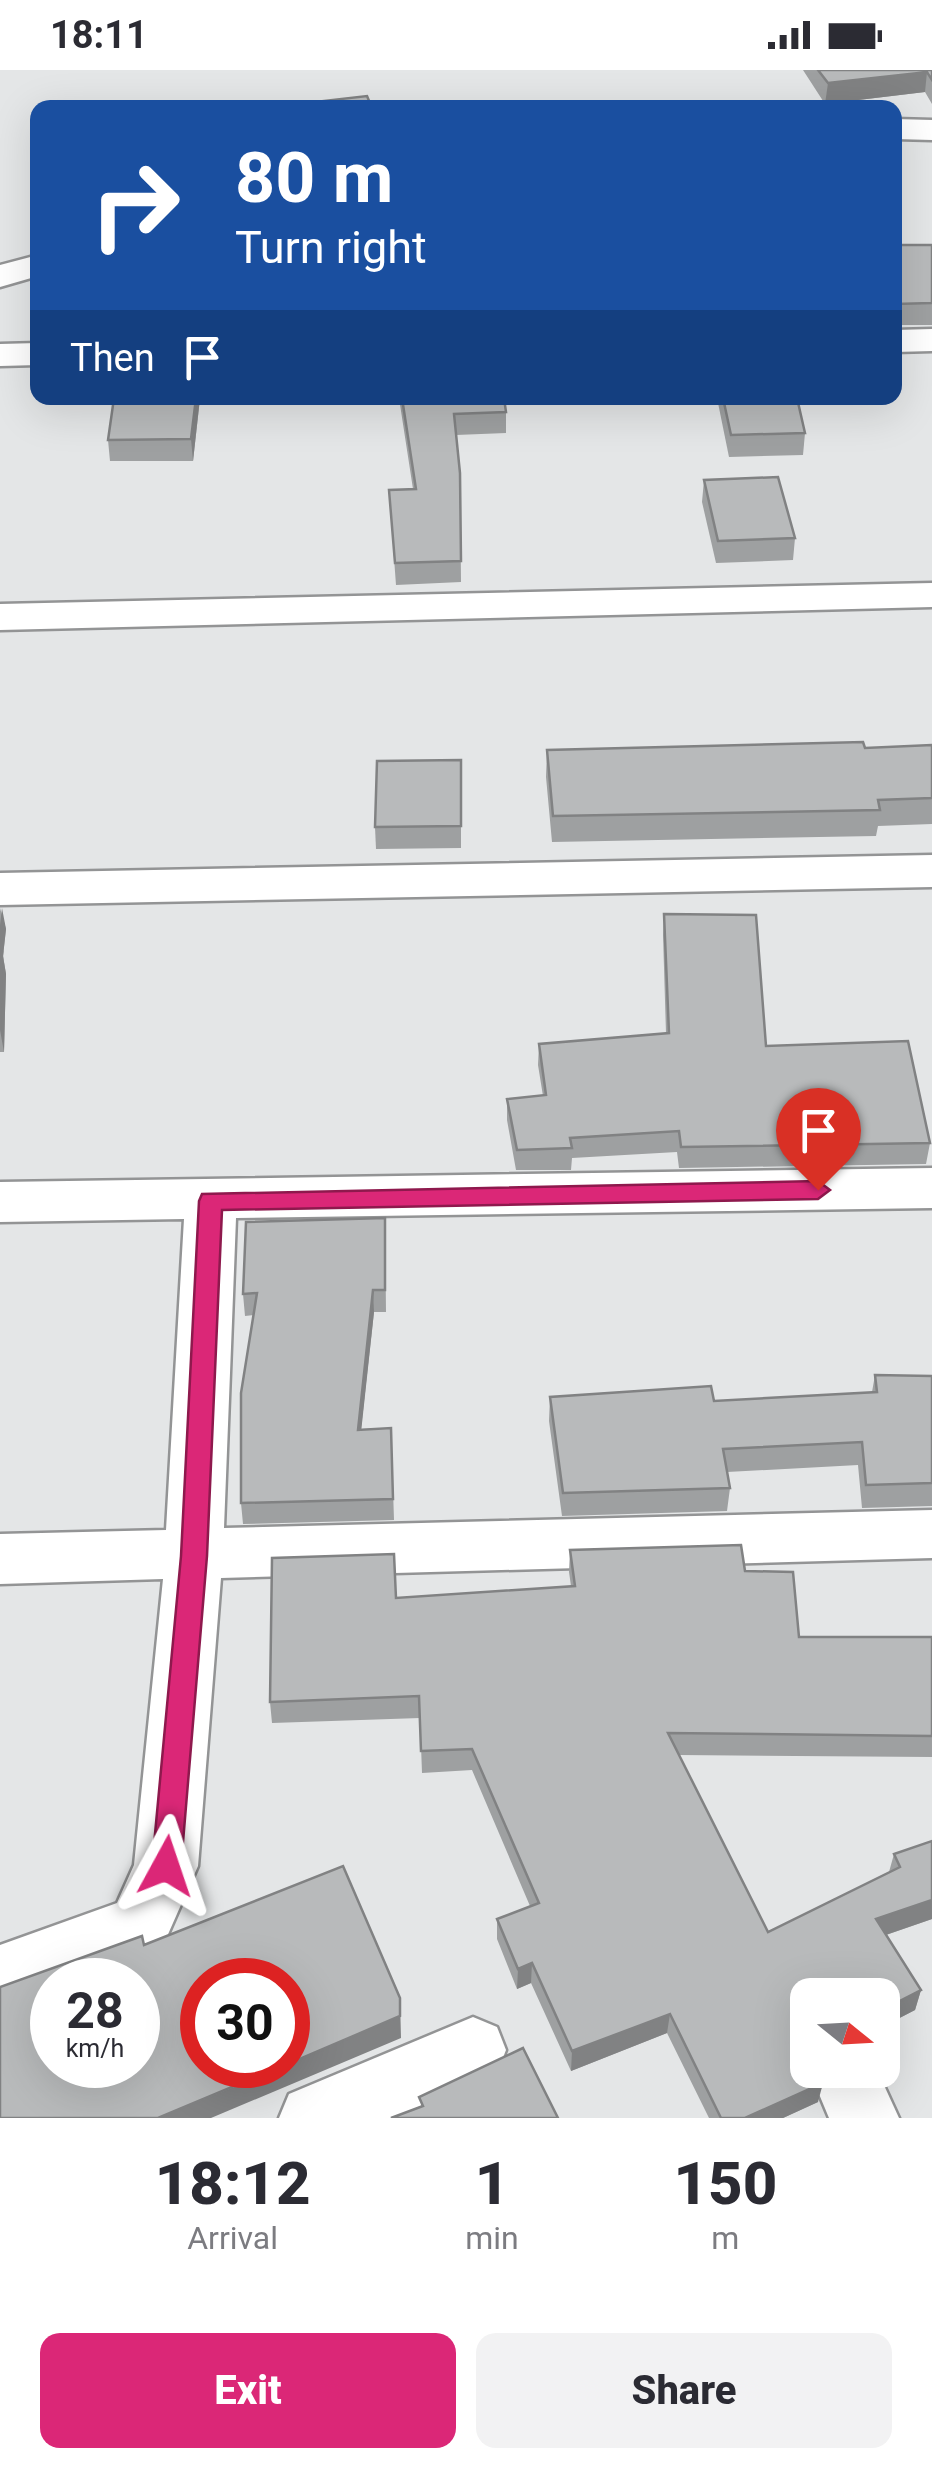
<!DOCTYPE html>
<style>
body{margin:0;font-family:Roboto,sans-serif;background:#f2f2f3;color:#2b2b33;height:100vh;display:flex;flex-direction:column;font-size:38px;white-space:nowrap}
*{box-sizing:border-box;margin:0}
p{font-size:32px;color:#7c7c81}
.icon{flex:none;width:55px;height:55px;fill:none;stroke:currentColor;stroke-width:2;stroke-linecap:round;stroke-linejoin:round}
.map{position:relative;height:2048px;overflow:hidden}
.drawer{display:flex;flex-direction:column;background:#fff;flex:1}
.drawer>*{flex:none}
.hud{position:absolute;left:30px;top:30px;width:872px;height:305px;border-radius:20px;box-shadow:0 10px 40px #0002;background:#1a4fa0;color:#fff;overflow:hidden}
.needle{width:65px;rotate:108deg}
.fabs{position:absolute;left:790px;top:1908px;display:grid;gap:20px}
.fabs a{display:grid;place-items:center;width:110px;height:110px;border-radius:20px;background:#fff;box-shadow:0 10px 40px #0002;font-size:50px}
.speed{position:absolute;left:30px;top:1888px;display:flex;gap:20px;font-size:50px;font-weight:700;text-align:center}
.speed>*{display:grid;place-content:center;width:130px;height:130px;border-radius:50%;background:#fff;box-shadow:0 10px 40px #0002;line-height:1}
.speed small{font-size:25px;font-weight:400}
.speed .limit{border:15px solid #d22;background:#fff;color:#111}
.pin{position:absolute;display:grid;place-items:center;width:85px;height:85px;color:#fff;margin:-102px -42px;border-radius:50% 50% 50% 0;rotate:-45deg;box-shadow:0 0 10px #0007}
.pin .icon{rotate:45deg}
.me{position:absolute;width:110px;margin:-55px;rotate:5deg;stroke-linejoin:round;filter:drop-shadow(0 0 8px #0008)}
.turn{display:flex;align-items:center;gap:35px;height:210px;padding:0 40px;font-size:45px}
.turn .icon{width:130px;height:130px;stroke-width:2.5}
.turn b{display:block;font-size:70px;line-height:85px}
.then{display:flex;align-items:center;height:95px;padding:0 40px;background:#0003;gap:20px;font-size:38px}
.eta{display:flex;justify-content:space-evenly;align-items:center;height:170px;text-align:center}
.eta b{font-size:60px;font-weight:800;line-height:70px}
.primary-button{display:flex;gap:20px;margin-top:auto;padding:20px 40px}
.primary-button a{flex:1;height:115px;border-radius:20px;background:#db2777;color:#fff;font-size:40px;font-weight:800;line-height:115px;text-align:center}
.primary-button a+a{background:#f2f2f3;color:#2b2b33}
.status{display:flex;justify-content:space-between;align-items:center;height:70px;padding:0 50px;background:#fff;direction:ltr}
.status svg{height:28px;fill:currentColor}
.map>svg:first-child{display:block}
.lines{fill:none;stroke-linecap:round;stroke-linejoin:round}
.street-casing{stroke:#939495;stroke-width:5}
.street{fill:#fff;fill-rule:evenodd}
.wall{fill:#9ea0a1}
.shaded-wall{fill:#818283}
.building{fill:#b8babb;stroke:#818283;stroke-width:2.5;fill-rule:evenodd}
.route{fill:#db2777;stroke:#8e194d;stroke-width:2.5}
</style>
<div class="status"><b>18:11</b><svg viewBox="0 0 49 12"><path d="M0 12V9h3v3zM5 12V6h3v6zM10 12V3h3v9zM15 12V0h3v12zM26 1h20v11H26zM47 4h2v5h-2z"/></svg></div>
<div class="map">
<svg width="932" height="2048" viewBox="0 0 932 2048">
<rect width="100%" height="100%" fill="#e4e6e7"/>
<g class="lines">
<defs>
<g id="street">
<polygon points="895,49 932,50 932,70 895,69"/>
<polygon points="38,185 38,206 0,217 0,195"/>
<polygon points="932,259 932,281 895,282 895,260"/>
<polygon points="38,273 38,295 0,296 0,274"/>
<polygon points="932,513 932,537 0,560 0,534"/>
<polygon points="932,785 932,817 0,835 0,803"/>
<polygon points="932,1098 932,1138 236,1148 224,1458 932,1440 932,1488 221,1508 198,1796 162,1878 75,1910 52,1910 52,1918 0,1937 0,1875 117,1833 134,1795 163,1509 0,1514 0,1464 166,1460 184,1149 0,1152 0,1112"/>
<polygon points="473,1947 497,1957 506,1980 497,2003 393,2048 279,2048 289,2024"/>
<polygon points="829,2000 877,2000 899,2048 829,2048 819,2024"/>
</g>
</defs>
<!-- street casing -->
<use href="#street" class="street-casing"/>
<!-- street -->
<use href="#street" class="street"/>
</g>
<!-- wall -->
<g class="wall">
<polygon points="803,0 932,0 932,34 925,22 825,34"/>
<rect x="895" y="175" width="37" height="80"/>
<polygon points="114,328 200,328 193,391 110,391 108,370"/>
<polygon points="399,328 504,328 506,342 506,363 456,365 460,403 461,512 396,515 389,420 413,419"/>
<polygon points="717,328 797,328 805,363 803,385 729,387"/>
<polygon points="704,410 795,468 793,490 716,493 702,432"/>
<polygon points="932,675 932,754 878,756 876,766 552,772 546,707 547,680 865,678"/>
<polygon points="461,690 461,778 376,779 375,757"/>
<polygon points="0,838 6,859 3,886 6,904 4,982 0,982"/>
<polygon points="664,844 766,976 930,1073 926,1094 679,1098 677,1082 572,1088 571,1100 516,1100 507,1050 507,1029 543,1026 538,995 539,974 666,963 663,865"/>
<polygon points="385,1148 386,1242 374,1242 361,1359 391,1358 394,1450 243,1454 241,1433 254,1245 245,1246 243,1224"/>
<polygon points="875,1305 932,1306 932,1436 862,1438 858,1395 727,1402 730,1418 727,1441 562,1446 549,1351 550,1327 714,1331 872,1322"/>
<polygon points="570,1480 745,1501 799,1567 932,1567 932,1687 679,1685 768,1862 889,1802 894,1784 932,1771 932,1849 886,1865 921,1920 915,1940 882,1957 882,1925 808,1925 818,2032 783,2048 709,2048 667,1963 571,2001 531,1913 517,1919 497,1869 497,1849 530,1836 472,1700 422,1703 420,1648 272,1653 270,1632 396,1528 571,1516 569,1502"/>
</g>
<!-- shaded-wall -->
<g class="shaded-wall">
<polygon points="927,2 925,22 825,34 828,13"/>
<polygon points="196,328 200,328 193,391 191,369"/>
<polygon points="2,838 6,859 3,886 6,904 4,982 0,960 0,855"/>
<polygon points="373,1220 374,1242 359,1381 358,1360"/>
<polygon points="932,1830 932,1849 871,1870 876,1849"/>
<polygon points="532,1893 531,1913 517,1919 518,1899"/>
<polygon points="921,1920 915,1940 882,1957 882,1940"/>
<polygon points="400,1928 401,1968 211,2048 158,2048 288,1995"/>
<polygon points="670,1944 667,1963 571,2001 572,1981"/>
<polygon points="823,2013 818,2032 783,2048 745,2048"/>
</g>
<!-- building -->
<g class="building">
<polygon points="818,0 932,0 932,10 927,2 828,13"/>
<polygon points="367,26 372,38 308,38 306,33"/>
<polygon points="895,175 932,175 932,233 895,234"/>
<polygon points="114,328 196,328 191,369 108,370"/>
<polygon points="402,328 504,328 506,342 454,344 460,403 461,491 395,493 389,420 416,419"/>
<polygon points="723,328 797,328 805,363 731,365"/>
<polygon points="778,407 795,468 718,471 704,410"/>
<polygon points="863,672 865,678 932,675 932,728 878,730 880,740 553,746 547,680"/>
<polygon points="461,690 461,756 375,757 377,691"/>
<polygon points="664,844 756,845 766,976 908,971 930,1073 681,1077 679,1061 570,1068 572,1078 517,1080 507,1029 546,1025 539,974 669,963"/>
<polygon points="0,882 2,882 0,960"/>
<polygon points="385,1148 385,1220 373,1220 358,1360 391,1358 393,1429 241,1433 241,1323 257,1223 243,1224 246,1152"/>
<polygon points="875,1305 932,1306 932,1413 866,1415 862,1372 723,1379 730,1418 563,1423 550,1327 711,1316 714,1331 877,1322"/>
<polygon points="741,1475 745,1501 793,1502 799,1567 932,1567 932,1666 668,1663 768,1862 900,1797 894,1784 932,1771 932,1830 876,1849 921,1920 882,1940 882,1925 808,1925 808,2000 817,2000 823,2013 745,2048 721,2048 670,1944 572,1981 532,1893 518,1899 497,1849 539,1833 472,1679 421,1681 419,1626 270,1632 272,1488 394,1484 396,1528 575,1516 570,1480"/>
<path d="M 343,1796 L 400,1928 L 400,1946 L 288,1994 L 288,1910 L 202,1910 L 202,1995 L 284,1995 L 158,2048 L 0,2048 L 0,1917 L 142,1866 L 144,1875 ZM 52,1910 L 138,1910 L 138,1995 L 52,1995 Z"/>
<polygon points="523,1978 558,2048 391,2048 423,2036 419,2027"/>
</g>
<!-- route -->
<polygon class="route" points="818,1111 830,1120 818,1129 222,1140 207,1486 181,1796 176,1805 166,1809 156,1805 152,1796 181,1486 199,1131 202,1124"/>
</svg>
<div class="fabs">
<a><svg class="needle" viewBox="-14 -14 28 28"><path d="M0-13l5 13h-10z" fill="#e53935"/><path d="M0 13l5-13h-10z" fill="#7c7c81"/></svg></a>
</div>
<div class="speed"><div>28<small>km/h</small></div><div class="limit">30</div></div>
<div class="pin" style="left:818px;top:1120px;background:#d93025"><svg class="icon" aria-label="arrive" viewBox="0 0 24 24"><path d="M6 21V4h12l-3 4 3 4H6"/></svg></div>
<svg class="me" style="left:166px;top:1796px" viewBox="-20 -20 40 40"><path d="M0-17L14 15 0 8-14 15z" fill="#db2777" stroke="#fff" stroke-width="4"/></svg>
<div class="hud">
<div class="turn"><svg class="icon" aria-label="right" viewBox="0 0 24 24"><path d="M7 20v-9h11M14 6l5 5-5 5"/></svg><div><b>80 m</b>Turn right</div></div>
<div class="then">Then<svg class="icon" aria-label="arrive" viewBox="0 0 24 24"><path d="M6 21V4h12l-3 4 3 4H6"/></svg></div>
</div>
</div>
<section class="drawer">
<div class="eta">
<div><b>18:12</b><p>Arrival</p></div>
<div><b>1</b><p>min</p></div>
<div><b>150</b><p>m</p></div>
</div>
<div class="primary-button"><a>Exit</a><a>Share</a></div>
</section>
